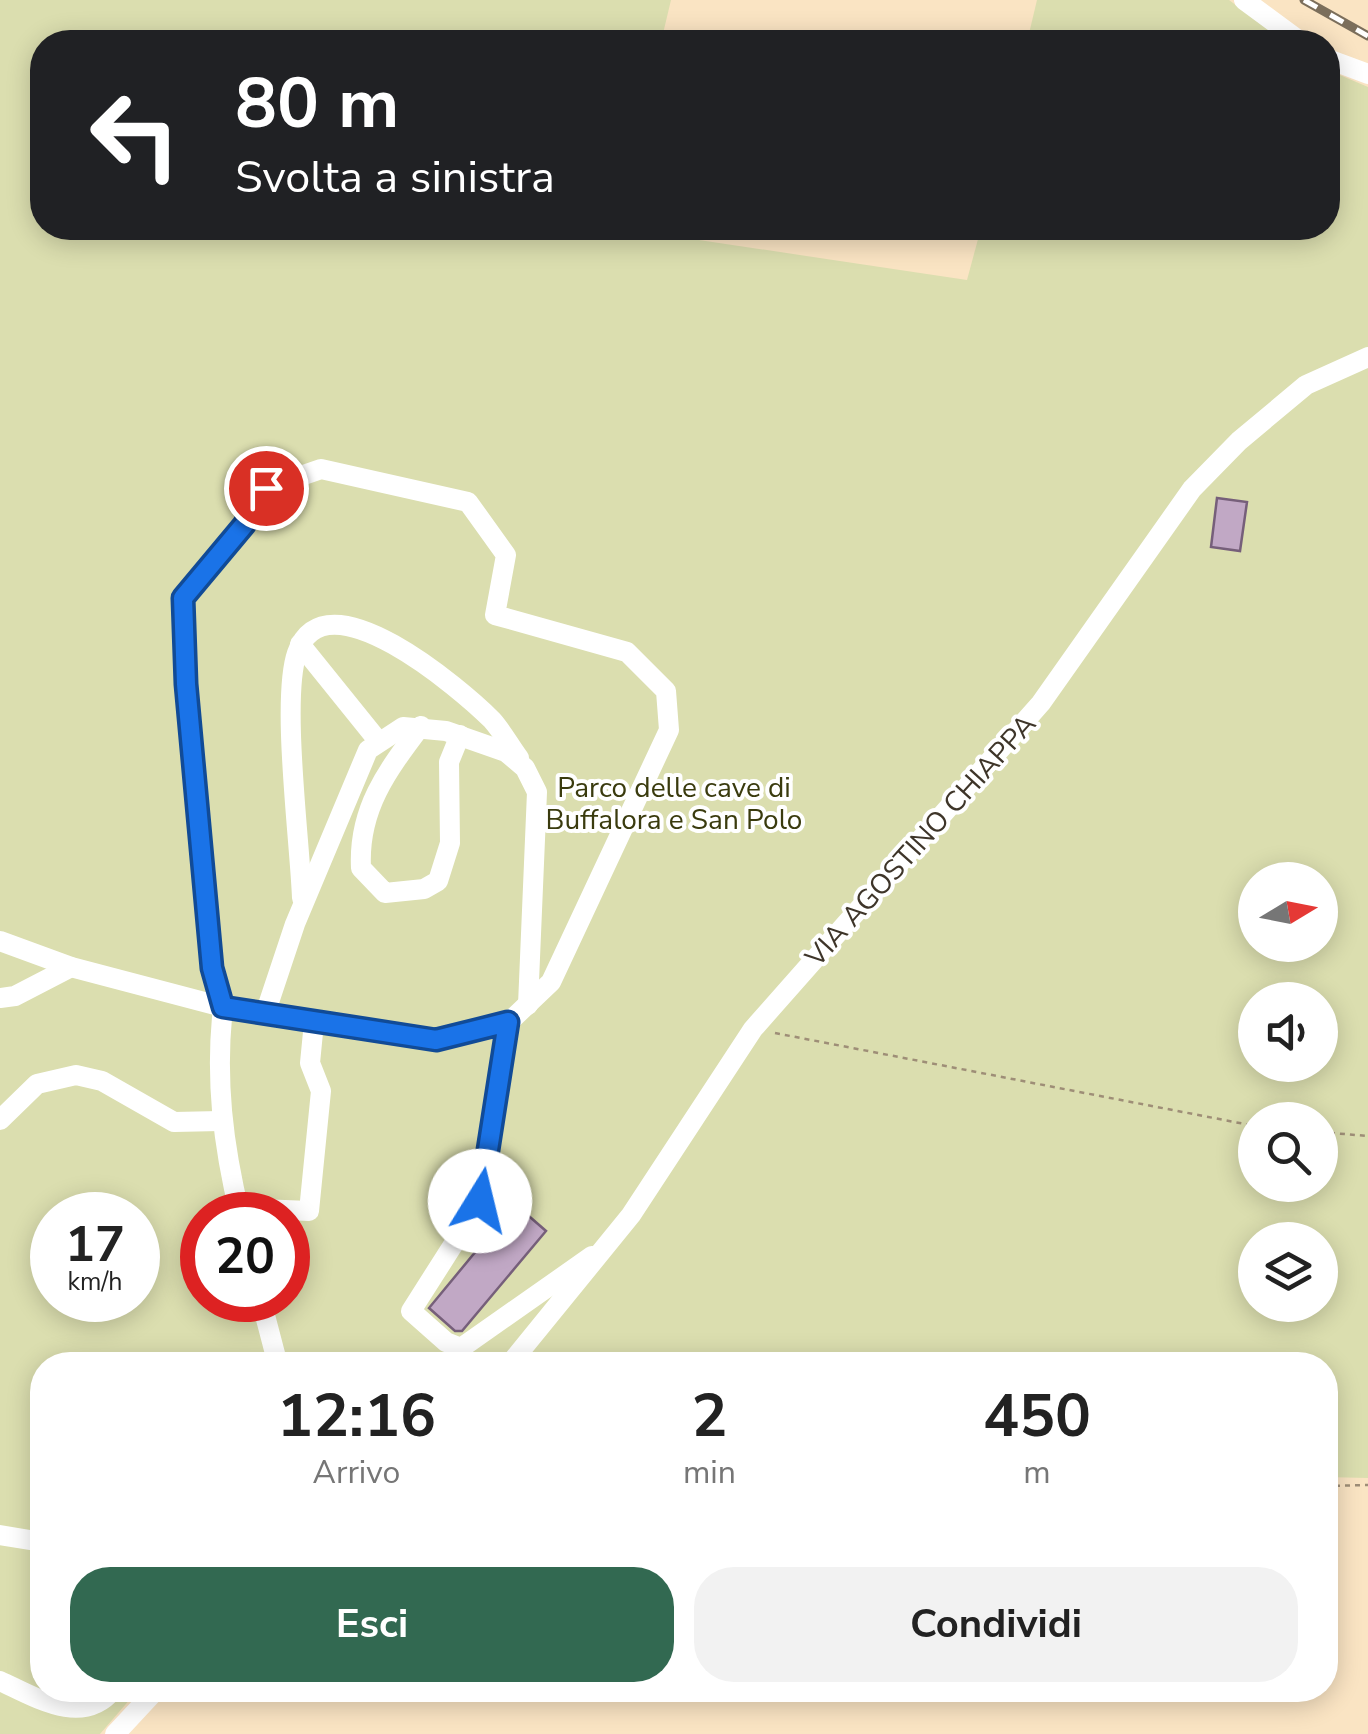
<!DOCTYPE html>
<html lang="it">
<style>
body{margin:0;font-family:"Nunito Sans",sans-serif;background:#f2f2f2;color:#222;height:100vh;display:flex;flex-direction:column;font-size:38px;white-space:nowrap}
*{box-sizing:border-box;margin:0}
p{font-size:32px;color:#767676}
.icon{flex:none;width:55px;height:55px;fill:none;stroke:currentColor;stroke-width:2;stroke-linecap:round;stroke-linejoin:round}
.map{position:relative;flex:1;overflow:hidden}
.panel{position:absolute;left:30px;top:1352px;width:1308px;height:350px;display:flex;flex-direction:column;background:#fff;border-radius:40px;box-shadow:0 5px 25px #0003}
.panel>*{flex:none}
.hud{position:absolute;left:30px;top:30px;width:1310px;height:210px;border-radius:40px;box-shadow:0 5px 25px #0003;background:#202124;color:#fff;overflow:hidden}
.needle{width:65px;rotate:80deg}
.tools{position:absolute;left:1238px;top:862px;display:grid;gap:20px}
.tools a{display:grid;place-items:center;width:100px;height:100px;border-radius:50%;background:#fff;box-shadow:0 5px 25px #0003;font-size:50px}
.speed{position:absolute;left:30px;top:1192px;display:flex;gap:20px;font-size:50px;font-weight:700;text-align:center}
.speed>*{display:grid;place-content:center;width:130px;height:130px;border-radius:50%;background:#fff;box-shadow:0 5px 25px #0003;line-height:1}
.speed small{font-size:25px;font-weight:400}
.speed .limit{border:15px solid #d22;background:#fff;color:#111}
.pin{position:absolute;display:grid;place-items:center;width:85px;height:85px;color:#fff;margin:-42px;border:5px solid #fff;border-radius:50%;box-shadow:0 2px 10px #0007}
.me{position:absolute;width:110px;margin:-55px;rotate:9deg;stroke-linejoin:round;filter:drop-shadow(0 0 8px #0008)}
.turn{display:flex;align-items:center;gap:35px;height:210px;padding:0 40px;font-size:45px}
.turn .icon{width:130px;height:130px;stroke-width:2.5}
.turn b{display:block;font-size:70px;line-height:85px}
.eta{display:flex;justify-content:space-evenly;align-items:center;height:170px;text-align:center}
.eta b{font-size:60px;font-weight:700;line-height:70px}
.primary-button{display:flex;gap:20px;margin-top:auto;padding:20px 40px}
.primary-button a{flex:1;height:115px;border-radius:40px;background:#326951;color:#fff;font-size:40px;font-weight:700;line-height:115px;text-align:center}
.primary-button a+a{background:#f2f2f2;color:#222}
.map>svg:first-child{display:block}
.green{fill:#dbdeaf;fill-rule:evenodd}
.building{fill:#c1a8c5;stroke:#765f7a;stroke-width:2.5}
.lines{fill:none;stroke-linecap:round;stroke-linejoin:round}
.path{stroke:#9e8e77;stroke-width:2.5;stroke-dasharray:5 5;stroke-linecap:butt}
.minor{stroke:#fff;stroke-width:20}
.rail-casing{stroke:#7b6e5b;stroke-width:9}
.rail{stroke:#fff;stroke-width:5;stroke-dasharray:15;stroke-linecap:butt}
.route-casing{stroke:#114b97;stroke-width:25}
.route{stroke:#1a73e8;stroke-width:18}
.labels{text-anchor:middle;stroke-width:8;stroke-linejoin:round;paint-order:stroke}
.park-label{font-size:28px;fill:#3a3b0e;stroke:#fff}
.street-label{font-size:28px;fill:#3e3529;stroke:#fff}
</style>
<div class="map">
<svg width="1368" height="1734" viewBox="0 0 1368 1734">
<rect width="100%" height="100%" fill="#fae4c3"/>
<!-- green -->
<g class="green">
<path d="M 0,0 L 671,0 L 661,42 L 42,42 L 42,228 L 619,228 L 967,280 L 981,228 L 1328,228 L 1328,70 L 1368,87 L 1368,1478 L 1325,1477 L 1325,1365 L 42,1365 L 42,1690 L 138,1690 L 100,1734 L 0,1734 ZM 1255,880 L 1320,880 L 1320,945 L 1255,945 ZM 1255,1000 L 1320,1000 L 1320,1065 L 1255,1065 ZM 1255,1120 L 1320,1120 L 1320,1185 L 1255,1185 ZM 52,1215 L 138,1215 L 138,1300 L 52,1300 ZM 202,1215 L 288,1215 L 288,1300 L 202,1300 ZM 1255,1240 L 1320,1240 L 1320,1305 L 1255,1305 Z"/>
<polygon points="1037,0 1229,0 1285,42 1027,42"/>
</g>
<!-- building -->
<g class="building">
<polygon points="1217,498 1247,502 1240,551 1211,547"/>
<polygon points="515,1204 546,1231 462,1331 455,1331 429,1308"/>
</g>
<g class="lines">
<!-- path -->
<g class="path">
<polyline points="775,1033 1255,1126"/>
<polyline points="1320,1132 1368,1136"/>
<polyline points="1325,1486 1368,1485"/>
</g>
<!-- minor -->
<g class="minor">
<polyline points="1244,0 1301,42"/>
<polyline points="1328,59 1368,74"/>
<polygon points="321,469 468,502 506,555 495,615 627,652 666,691 669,730 551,982 509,1022 436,1040 223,1007 212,968 186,684 183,598 244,525 266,488"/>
<polyline points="300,644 379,742"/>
<path d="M 421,726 C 387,771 358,809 361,868 L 385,893 L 424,889 L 438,881 L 450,843 L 449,762 L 460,735"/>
<path d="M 302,898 C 300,842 281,699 297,653 C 324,571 462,690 492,720 C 502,731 510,746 519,758"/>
<path d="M 0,941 L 71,967 L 223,1007 C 215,1079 223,1145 240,1215"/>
<polyline points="0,998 15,996 71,967"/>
<polyline points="265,1014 295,924 368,750 403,727 446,731 506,752 525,768 537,792 528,1005"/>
<polyline points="509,1022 481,1201 411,1311 446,1342 461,1348 592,1256"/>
<polyline points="0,1120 37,1084 76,1075 102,1081 174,1122 220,1121"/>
<polyline points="238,1208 309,1211 321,1091 310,1063 314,1022"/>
<polyline points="261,1300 278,1365"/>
<polyline points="509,1365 631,1215 753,1029 1041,703 1192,489 1239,441 1306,385 1368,357"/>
<polyline points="0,1535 42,1542"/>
<path d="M 0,1681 C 35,1697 82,1727 113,1690"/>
<polyline points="115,1734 156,1690"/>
</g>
<defs>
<polyline id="rail" points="1304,0 1368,36"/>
</defs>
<!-- rail casing -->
<use href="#rail" class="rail-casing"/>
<!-- rail -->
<use href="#rail" class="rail"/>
</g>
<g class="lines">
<defs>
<polyline id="route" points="266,488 244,525 183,598 186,684 212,968 223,1007 436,1040 508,1022 480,1201"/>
</defs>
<!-- route casing -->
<use href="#route" class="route-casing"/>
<!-- route -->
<use href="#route" class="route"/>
</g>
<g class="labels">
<!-- park labels -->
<g class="park-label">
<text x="674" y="797">Parco delle cave di<tspan x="674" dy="32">Buffalora e San Polo</tspan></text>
</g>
<!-- street labels -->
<g class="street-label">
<text transform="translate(920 840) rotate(-48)" y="10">VIA AGOSTINO CHIAPPA</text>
</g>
</g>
</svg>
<div class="tools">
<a><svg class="needle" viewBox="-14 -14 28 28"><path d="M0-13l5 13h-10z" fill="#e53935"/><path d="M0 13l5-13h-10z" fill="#767676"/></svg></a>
<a><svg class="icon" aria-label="sound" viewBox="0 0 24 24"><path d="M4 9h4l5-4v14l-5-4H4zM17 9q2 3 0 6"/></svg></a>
<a><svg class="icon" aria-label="search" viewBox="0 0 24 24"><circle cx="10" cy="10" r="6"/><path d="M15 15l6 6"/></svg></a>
<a><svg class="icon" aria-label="layers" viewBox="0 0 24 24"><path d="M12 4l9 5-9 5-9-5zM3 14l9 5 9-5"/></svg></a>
</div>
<div class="speed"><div>17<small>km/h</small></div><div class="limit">20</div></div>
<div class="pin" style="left:266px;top:488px;background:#d93025"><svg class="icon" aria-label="arrive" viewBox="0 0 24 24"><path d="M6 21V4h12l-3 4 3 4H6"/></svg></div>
<svg class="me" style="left:480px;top:1201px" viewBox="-20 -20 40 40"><circle r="19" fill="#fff"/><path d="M0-13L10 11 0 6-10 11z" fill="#1a73e8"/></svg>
<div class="hud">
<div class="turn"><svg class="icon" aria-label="left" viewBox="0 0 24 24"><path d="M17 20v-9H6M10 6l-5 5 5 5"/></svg><div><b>80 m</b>Svolta a sinistra</div></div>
</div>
<section class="panel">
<div class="eta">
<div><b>12:16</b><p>Arrivo</p></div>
<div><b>2</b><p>min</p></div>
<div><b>450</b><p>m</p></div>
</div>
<div class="primary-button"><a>Esci</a><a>Condividi</a></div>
</section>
</div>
